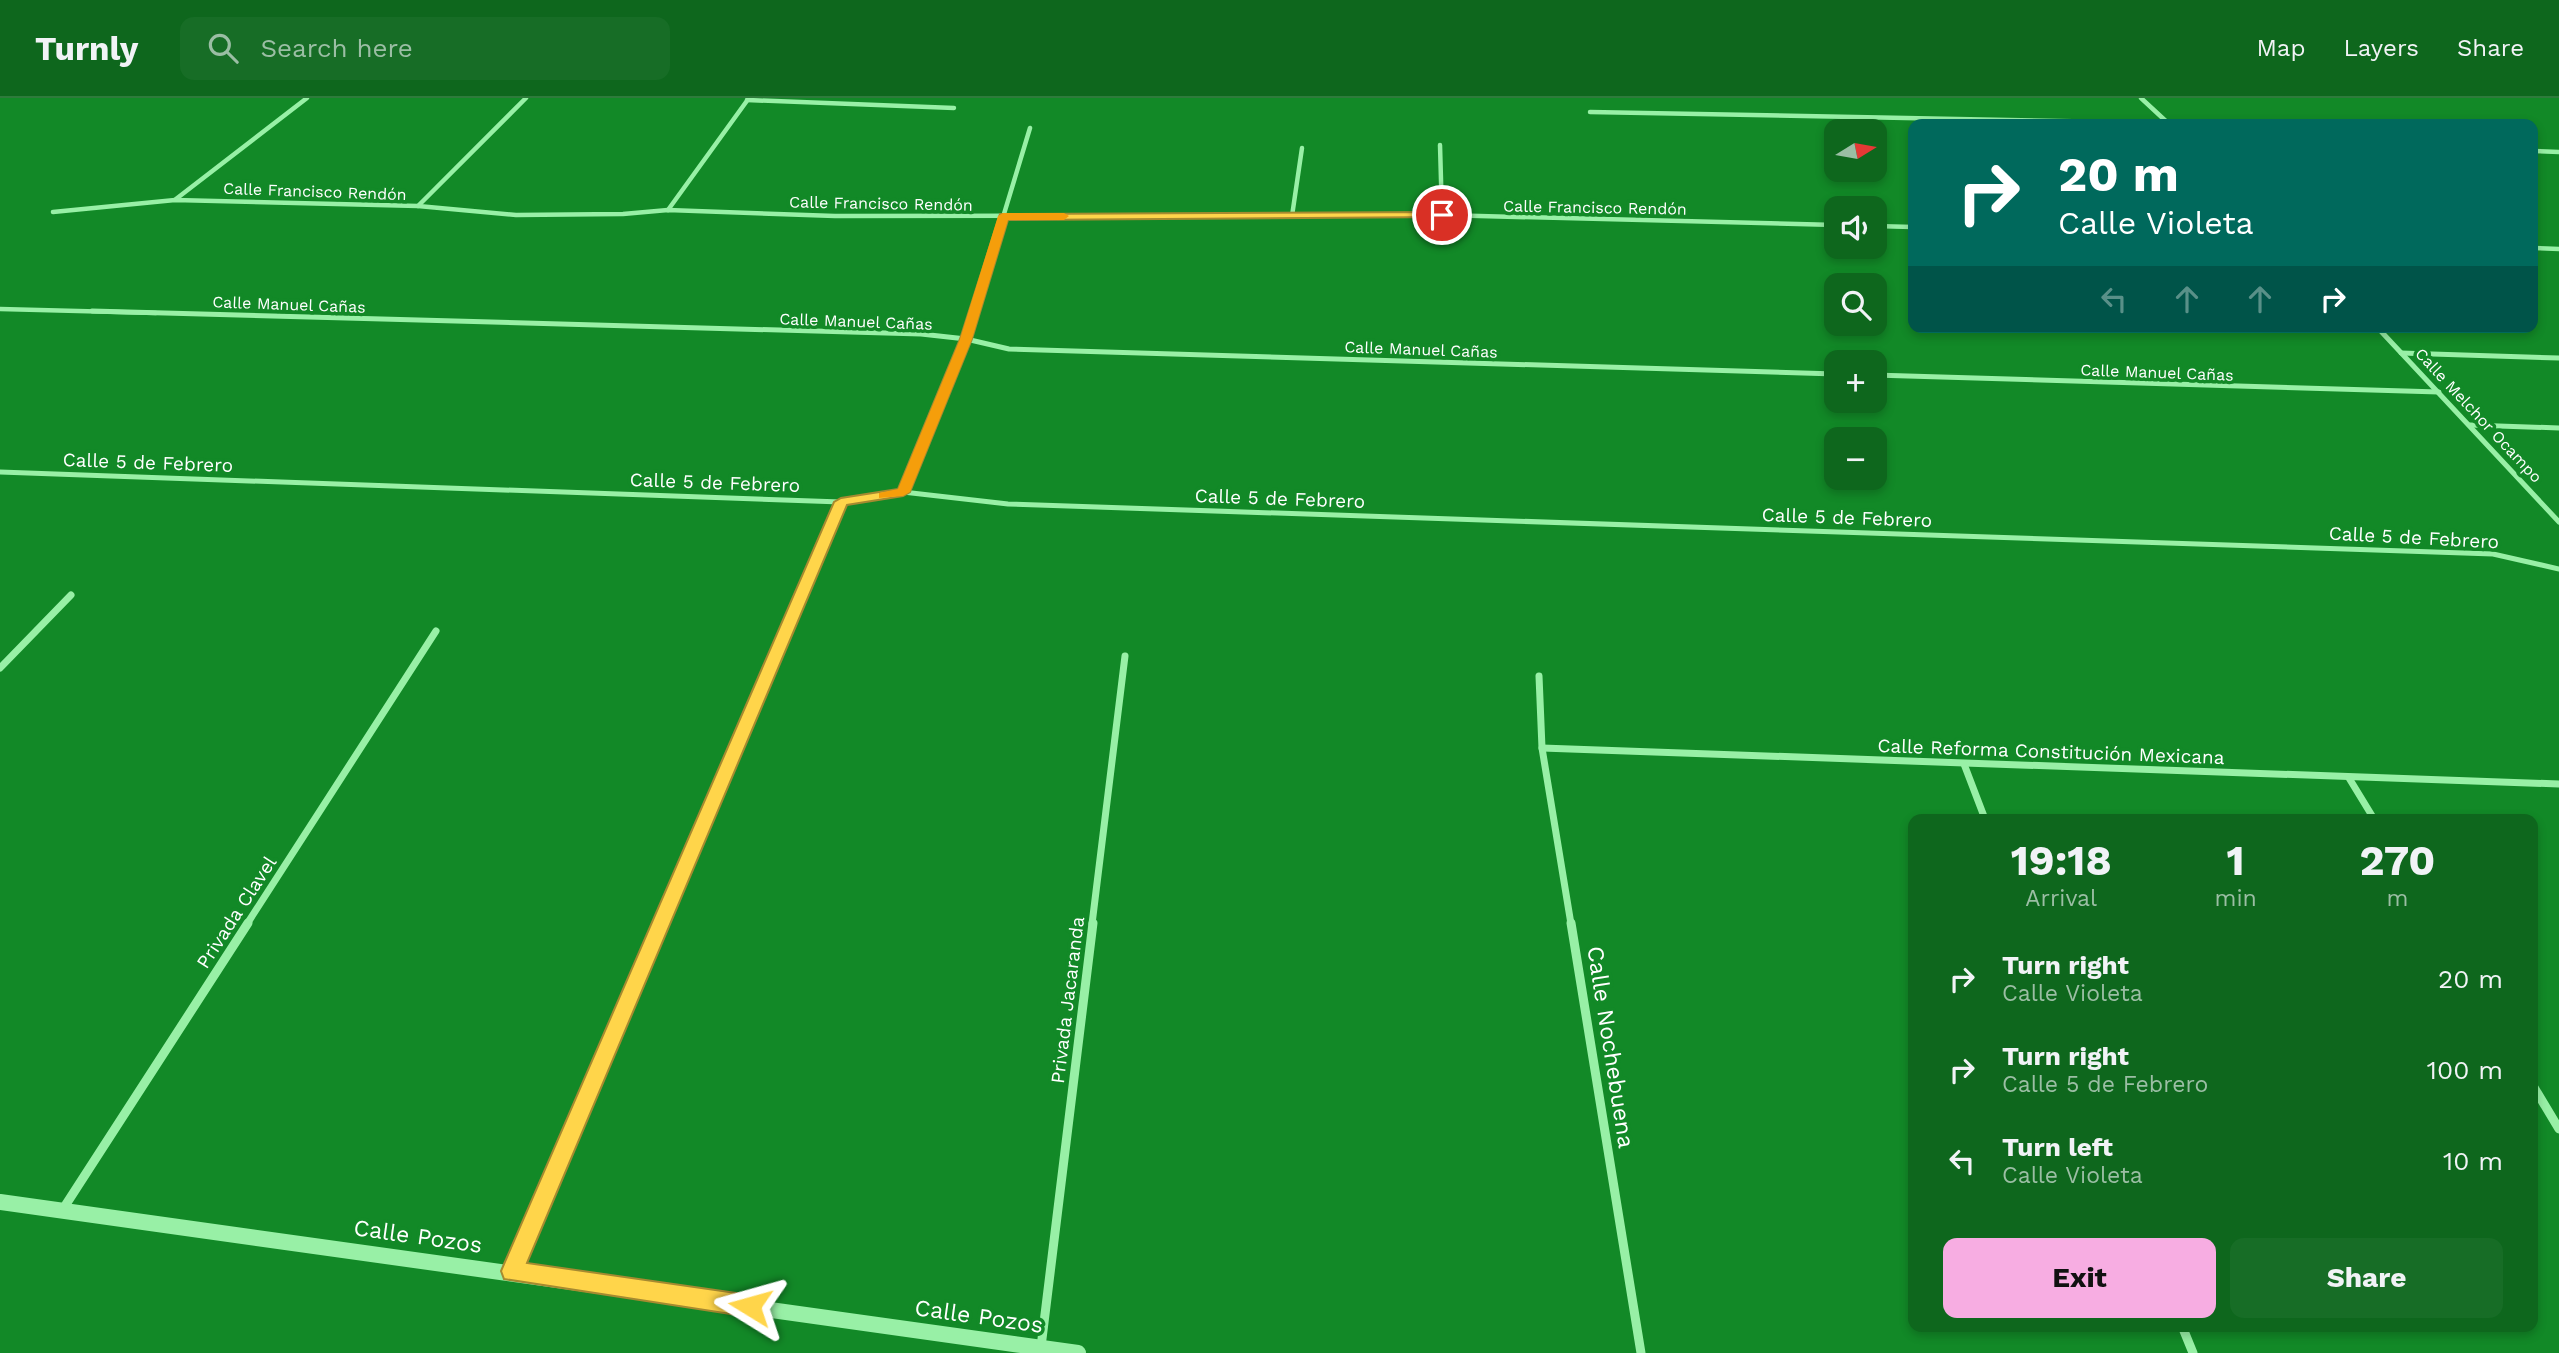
<!DOCTYPE html>
<meta charset="utf-8">
<style>
body{margin:0;font-family:"Work Sans",sans-serif;background:#176d26;color:#f1f3f6;height:100vh;display:flex;flex-direction:column;font-size:26px;white-space:nowrap}
*{box-sizing:border-box;margin:0}
p{font-size:23px;color:#9bbea4}
.icon{flex:none;width:38px;height:38px;fill:none;stroke:currentColor;stroke-width:2;stroke-linecap:round;stroke-linejoin:round}
.map{position:relative;flex:1;overflow:hidden}
.side{position:absolute;left:1908px;top:716px;width:630px;height:518px;display:flex;flex-direction:column;background:#0e671d;border-radius:14px;box-shadow:0 4px 10px #0003}
.side>*{flex:none}
.guide{position:absolute;left:1908px;top:21px;width:630px;height:214px;border-radius:14px;box-shadow:0 4px 10px #0003;background:#00695c;color:#fff;overflow:hidden}
.needle{width:46px;rotate:79deg}
.controls{position:absolute;left:1824px;top:21px;display:grid;gap:14px}
.controls a{display:grid;place-items:center;width:63px;height:63px;border-radius:14px;background:#0e671d;box-shadow:0 4px 10px #0003;font-size:35px}
.pin{position:absolute;display:grid;place-items:center;width:60px;height:60px;color:#fff;margin:-30px;border:4px solid #fff;border-radius:50%;box-shadow:0 2px 7px #0007}
.me{position:absolute;width:77px;margin:-38px;rotate:278deg;stroke-linejoin:round;filter:drop-shadow(0 0 5px #0008)}
.turn{display:flex;align-items:center;gap:24px;height:147px;padding:0 35px;font-size:32px}
.turn .icon{width:91px;height:91px;stroke-width:2.5}
.turn b{display:block;font-size:49px;line-height:60px}
.lanes{display:flex;align-items:center;height:66px;padding:0 35px;background:#0003;justify-content:center;gap:35px;direction:ltr}
.lanes .off{opacity:.35}
.eta{display:flex;justify-content:space-evenly;align-items:center;height:119px;text-align:center}
.eta b{font-size:42px;font-weight:700;line-height:49px}
.primary-button{display:flex;gap:14px;margin-top:auto;padding:14px 35px}
.primary-button a{flex:1;height:80px;border-radius:14px;background:#f7ade2;color:#111;font-size:28px;font-weight:700;line-height:80px;text-align:center}
.primary-button a+a{background:#176d26;color:#f1f3f6}
ul{padding:0;list-style:none}
li{display:flex;align-items:center;gap:21px;height:91px;padding:0 35px}
li div{flex:1}
li b{display:block;font-size:26px}
li em{font-style:normal}
header{display:flex;align-items:center;gap:42px;box-sizing:border-box;height:98px;padding:0 35px;background:#0e671d;border-bottom:2px solid #2e7b3b}
header strong{font-size:33px}
nav{display:flex;gap:38px;margin-inline-start:auto;font-size:24px}
.search{width:490px;height:63px;background:#176d26;display:flex;align-items:center;gap:18px;box-sizing:border-box;padding:0 24px;border-radius:14px;color:#9bbea4;font-size:26px}
.map>svg:first-child{display:block}
.lines{fill:none;stroke-linecap:round;stroke-linejoin:round}
.minor-far3{stroke:#98f0a6;stroke-width:4.5}
.minor-far2{stroke:#98f0a6;stroke-width:5}
.minor-far1{stroke:#98f0a6;stroke-width:7}
.minor{stroke:#98f0a6;stroke-width:9}
.tertiary{stroke:#98f0a6;stroke-width:16}
.route{fill:#ffd54a;stroke:#a68a30;stroke-width:2}
.slow{fill:#f59e0b}
.labels{text-anchor:middle;stroke-width:7;stroke-linejoin:round;paint-order:stroke}
.far-street-label{font-size:16px;fill:#fff;stroke:#128927}
.street-label{font-size:19px;fill:#fff;stroke:#128927}
.near-street-label{font-size:23px;fill:#fff;stroke:#128927}
</style>
<header>
<strong>Turnly</strong>
<div class="search"><svg class="icon" aria-label="search" viewBox="0 0 24 24"><circle cx="10" cy="10" r="6"/><path d="M15 15l6 6"/></svg>Search here</div>
<nav><a>Map</a><a>Layers</a><a>Share</a></nav>
</header>
<div class="map">
<svg width="2559" height="1255" viewBox="0 0 2559 1255">
<rect width="100%" height="100%" fill="#128927"/>
<g class="lines">
<!-- minor-far3 -->
<g class="minor-far3">
<polyline points="2141,0 2169,26"/>
<polyline points="747,2 954,10"/>
<polyline points="1590,14 2168,25"/>
<polyline points="1440,47 1442,117"/>
<polyline points="2532,53 2559,54"/>
<polyline points="176,101 307,0"/>
<polyline points="418,108 526,0"/>
<polyline points="668,112 749,0"/>
<polyline points="53,114 175,102 418,108 516,117 623,116 668,112 835,118 1442,117 1836,127"/>
<polyline points="1292,118 1302,50"/>
<polyline points="1874,128 1913,129"/>
<polyline points="2532,150 2559,151"/>
<polyline points="0,211 156,215"/>
<polyline points="974,215 1030,30"/>
</g>
<!-- minor-far2 -->
<g class="minor-far2">
<polyline points="92,213 921,236 966,241 1009,251 1836,276"/>
<polyline points="2377,229 2559,424"/>
<polyline points="2401,255 2559,260"/>
<polyline points="1874,277 2439,294"/>
<polyline points="2470,327 2559,330"/>
<polyline points="0,374 841,404 903,394 1008,406 2493,456 2559,471"/>
<polyline points="903,394 966,241 974,213"/>
<polyline points="806,486 841,404"/>
</g>
<!-- minor-far1 -->
<g class="minor-far1">
<polyline points="0,570 71,497"/>
<polyline points="1539,578 1542,650 1571,826"/>
<polyline points="1542,650 2559,686"/>
<polyline points="1964,666 1985,721"/>
<polyline points="2349,680 2374,721"/>
<polyline points="247,826 436,533"/>
<polyline points="660,826 807,484"/>
<polyline points="1092,826 1125,558"/>
</g>
<!-- minor -->
<g class="minor">
<polyline points="1571,825 1641,1255"/>
<polyline points="2532,986 2559,1031"/>
<polyline points="63,1111 248,825"/>
<polyline points="512,1173 661,825"/>
<polyline points="2182,1228 2193,1255"/>
<polyline points="1041,1249 1093,825"/>
</g>
<!-- tertiary -->
<polyline class="tertiary" points="0,1104 1078,1255"/>
</g>
<!-- route -->
<polygon class="route" points="1442,114 1447,117 1445,119 1008,122 972,241 910,394 903,398 847,407 527,1165 750,1197 758,1200 761,1208 758,1216 750,1219 504,1181 501,1173 504,1166 834,404 841,400 898,391 960,241 1000,116"/>
<!-- slow -->
<polygon class="slow" points="1003,115 1064,115 1069,118 1064,122 1008,122 972,241 910,394 903,398 879,400 879,395 898,391 960,241 998,118"/>
<g class="labels">
<!-- far-street labels -->
<g class="far-street-label">
<text transform="translate(315 93) rotate(2)" y="6">Calle Francisco Rendón</text>
<text transform="translate(881 105) rotate(1)" y="6">Calle Francisco Rendón</text>
<text transform="translate(1595 109) rotate(1)" y="6">Calle Francisco Rendón</text>
<text transform="translate(289 206) rotate(2)" y="6">Calle Manuel Cañas</text>
<text transform="translate(856 223) rotate(2)" y="6">Calle Manuel Cañas</text>
<text transform="translate(1421 251) rotate(2)" y="6">Calle Manuel Cañas</text>
<text transform="translate(2157 274) rotate(2)" y="6">Calle Manuel Cañas</text>
<text transform="translate(2479 317) rotate(47)" y="6">Calle Melchor Ocampo</text>
</g>
<!-- street labels -->
<g class="street-label">
<text transform="translate(148 364) rotate(2)" y="7">Calle 5 de Febrero</text>
<text transform="translate(715 384) rotate(2)" y="7">Calle 5 de Febrero</text>
<text transform="translate(1280 400) rotate(2)" y="7">Calle 5 de Febrero</text>
<text transform="translate(1847 419) rotate(2)" y="7">Calle 5 de Febrero</text>
<text transform="translate(2414 439) rotate(3)" y="7">Calle 5 de Febrero</text>
<text transform="translate(2051 653) rotate(2)" y="7">Calle Reforma Constitución Mexicana</text>
<text transform="translate(236 814) rotate(-57)" y="7">Privada Clavel</text>
<text transform="translate(1067 902) rotate(-83)" y="7">Privada Jacaranda</text>
</g>
<!-- near-street labels -->
<g class="near-street-label">
<text transform="translate(1611 949) rotate(81)" y="8">Calle Nochebuena</text>
<text transform="translate(418 1138) rotate(8)" y="8">Calle Pozos</text>
<text transform="translate(979 1218) rotate(8)" y="8">Calle Pozos</text>
</g>
</g>
</svg>
<div class="controls">
<a><svg class="needle" viewBox="-14 -14 28 28"><path d="M0-13l5 13h-10z" fill="#e53935"/><path d="M0 13l5-13h-10z" fill="#9bbea4"/></svg></a>
<a><svg class="icon" aria-label="sound" viewBox="0 0 24 24"><path d="M4 9h4l5-4v14l-5-4H4zM17 9q2 3 0 6"/></svg></a>
<a><svg class="icon" aria-label="search" viewBox="0 0 24 24"><circle cx="10" cy="10" r="6"/><path d="M15 15l6 6"/></svg></a>
<a>+</a>
<a>−</a>
</div>
<div class="pin" style="left:1442px;top:117px;background:#d93025"><svg class="icon" aria-label="arrive" viewBox="0 0 24 24"><path d="M6 21V4h12l-3 4 3 4H6"/></svg></div>
<svg class="me" style="left:750px;top:1208px" viewBox="-20 -20 40 40"><path d="M0-17L14 15 0 8-14 15z" fill="#ffd54a" stroke="#fff" stroke-width="4"/></svg>
<div class="guide">
<div class="turn"><svg class="icon" aria-label="right" viewBox="0 0 24 24"><path d="M7 20v-9h11M14 6l5 5-5 5"/></svg><div><b>20 m</b>Calle Violeta</div></div>
<div class="lanes"><svg class="icon off" aria-label="left" viewBox="0 0 24 24"><path d="M17 20v-9H6M10 6l-5 5 5 5"/></svg><svg class="icon off" aria-label="ahead" viewBox="0 0 24 24"><path d="M12 20V5M6 11l6-6 6 6"/></svg><svg class="icon off" aria-label="ahead" viewBox="0 0 24 24"><path d="M12 20V5M6 11l6-6 6 6"/></svg><svg class="icon" aria-label="right" viewBox="0 0 24 24"><path d="M7 20v-9h11M14 6l5 5-5 5"/></svg></div>
</div>
<section class="side">
<div class="eta">
<div><b>19:18</b><p>Arrival</p></div>
<div><b>1</b><p>min</p></div>
<div><b>270</b><p>m</p></div>
</div>
<ul>
<li><svg class="icon" aria-label="right" viewBox="0 0 24 24"><path d="M7 20v-9h11M14 6l5 5-5 5"/></svg><div><b>Turn right</b><p>Calle Violeta</p></div><em>20 m</em></li>
<li><svg class="icon" aria-label="right" viewBox="0 0 24 24"><path d="M7 20v-9h11M14 6l5 5-5 5"/></svg><div><b>Turn right</b><p>Calle 5 de Febrero</p></div><em>100 m</em></li>
<li><svg class="icon" aria-label="left" viewBox="0 0 24 24"><path d="M17 20v-9H6M10 6l-5 5 5 5"/></svg><div><b>Turn left</b><p>Calle Violeta</p></div><em>10 m</em></li>
</ul>
<div class="primary-button"><a>Exit</a><a>Share</a></div>
</section>
</div>
